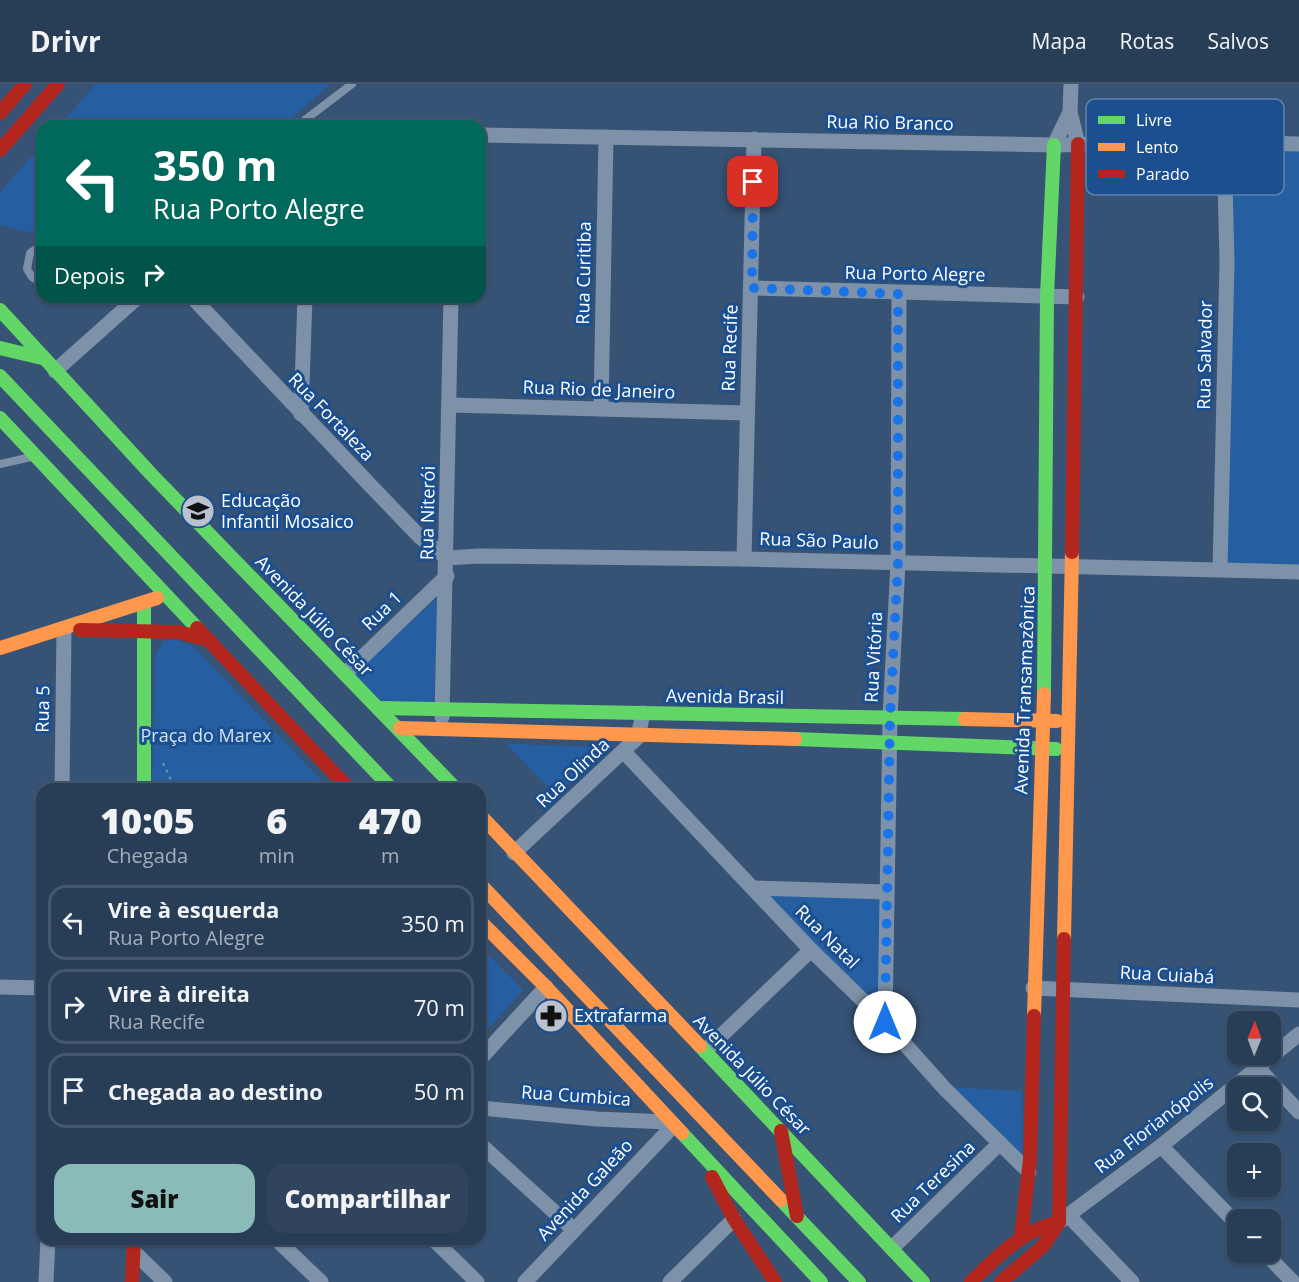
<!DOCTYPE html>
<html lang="pt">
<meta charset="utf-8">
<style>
body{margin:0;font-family:"Open Sans",sans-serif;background:#30455d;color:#f1f3f6;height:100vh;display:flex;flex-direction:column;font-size:22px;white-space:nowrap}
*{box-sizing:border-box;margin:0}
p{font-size:20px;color:#a5aeba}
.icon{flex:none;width:33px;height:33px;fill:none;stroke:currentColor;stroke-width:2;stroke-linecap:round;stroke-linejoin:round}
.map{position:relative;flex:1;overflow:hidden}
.sheet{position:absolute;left:36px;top:699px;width:450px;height:462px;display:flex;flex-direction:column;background:#283e57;border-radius:18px;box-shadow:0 2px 4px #0004,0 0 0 2px #44576d}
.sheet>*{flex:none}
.top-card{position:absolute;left:36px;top:36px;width:450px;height:183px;border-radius:18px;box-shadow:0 2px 4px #0004,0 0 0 2px #44576d;background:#00695c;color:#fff;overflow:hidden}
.needle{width:39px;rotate:1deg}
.buttons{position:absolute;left:1227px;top:927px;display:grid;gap:12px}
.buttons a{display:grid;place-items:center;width:54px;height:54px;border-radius:12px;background:#283e57;box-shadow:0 2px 4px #0004,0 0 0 2px #44576d;font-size:30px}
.pin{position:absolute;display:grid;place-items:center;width:51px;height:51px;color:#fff;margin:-26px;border-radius:12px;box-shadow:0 3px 9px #0006}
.me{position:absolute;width:66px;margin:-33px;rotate:0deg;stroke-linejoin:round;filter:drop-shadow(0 0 4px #0008)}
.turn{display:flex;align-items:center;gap:21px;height:126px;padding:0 18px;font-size:27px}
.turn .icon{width:78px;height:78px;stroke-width:2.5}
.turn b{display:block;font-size:42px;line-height:51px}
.then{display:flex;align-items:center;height:57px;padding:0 18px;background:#0003;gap:12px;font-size:22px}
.eta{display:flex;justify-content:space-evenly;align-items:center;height:102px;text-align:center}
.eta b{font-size:36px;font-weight:800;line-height:42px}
.action{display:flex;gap:12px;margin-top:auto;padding:12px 18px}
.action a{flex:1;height:69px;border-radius:18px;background:#8bbbb9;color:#111;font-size:24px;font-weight:800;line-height:69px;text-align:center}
.action a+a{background:#30455d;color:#f1f3f6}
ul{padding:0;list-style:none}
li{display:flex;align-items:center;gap:18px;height:75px;margin:0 12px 9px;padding:0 6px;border:3px solid #44576d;border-radius:18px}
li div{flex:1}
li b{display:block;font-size:22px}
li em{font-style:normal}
header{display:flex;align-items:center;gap:36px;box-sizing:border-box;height:84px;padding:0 30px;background:#283e57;border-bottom:2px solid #44576d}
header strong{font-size:28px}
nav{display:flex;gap:33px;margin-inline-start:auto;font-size:21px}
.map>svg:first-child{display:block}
.green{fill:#265fa1}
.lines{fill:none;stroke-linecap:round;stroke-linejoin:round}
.path{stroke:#7d92a8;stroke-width:2;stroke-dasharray:3 4.5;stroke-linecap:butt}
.lane{stroke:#7d92a8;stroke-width:8}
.street{stroke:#7d92a8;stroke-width:15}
.fast{stroke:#63d668;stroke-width:14}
.slow{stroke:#ff974d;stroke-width:14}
.jam{stroke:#b3261e;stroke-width:14}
.route{stroke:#1a73e8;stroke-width:10;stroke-dasharray:0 18}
.labels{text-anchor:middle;stroke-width:6;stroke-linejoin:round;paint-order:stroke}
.street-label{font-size:18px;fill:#fff;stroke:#1b4f8f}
.poi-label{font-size:18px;fill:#fff;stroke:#1b4f8f;text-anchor:start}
.park-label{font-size:18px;fill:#cfe3fa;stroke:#1b4f8f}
.key{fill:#1b4f8f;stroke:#5f84b1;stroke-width:1.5}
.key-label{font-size:16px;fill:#fff}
</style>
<header>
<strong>Drivr</strong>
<nav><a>Mapa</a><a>Rotas</a><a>Salvos</a></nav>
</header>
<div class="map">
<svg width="1299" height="1198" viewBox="0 0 1299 1198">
<rect width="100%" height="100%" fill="#365274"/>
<!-- green -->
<g class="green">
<polygon points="96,0 330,0 284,42 59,42"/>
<polygon points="42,61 42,145 28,148 0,141 0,108"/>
<polygon points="1228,63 1299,64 1299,487 1220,485"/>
<polygon points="438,513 434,618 382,618 354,590"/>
<polygon points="175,555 193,562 330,705 152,705 155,572 163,558"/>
<polygon points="506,660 602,663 606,669 556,711"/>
<polygon points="758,804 887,809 884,939"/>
<polygon points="480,862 523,906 480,954"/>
<polygon points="947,1003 1022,1007 1023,1074"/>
</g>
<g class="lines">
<!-- path -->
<polyline class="path" points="163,679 175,705"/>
<!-- lane -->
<g class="lane">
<polyline points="297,42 352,0"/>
<polyline points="42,161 30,169 27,185 32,193 42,199"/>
<polyline points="0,380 31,373"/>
</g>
<!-- street -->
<g class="street">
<polyline points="1071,0 1070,28 1078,60"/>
<polyline points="480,51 1054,61 1224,58 1299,60"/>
<polyline points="1054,61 1070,28"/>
<polyline points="752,204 1077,213"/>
<polyline points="192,213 370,401 420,453 447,474 480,472 744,475 1299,488"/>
<polyline points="55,287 138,213"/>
<polyline points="450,321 747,329"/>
<polyline points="601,325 606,53"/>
<polyline points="301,330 305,213"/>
<polyline points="744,475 754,55"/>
<polyline points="1220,485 1227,178 1224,58"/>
<polyline points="345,590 447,492"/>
<polyline points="442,633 451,213"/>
<polyline points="624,668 811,866 885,938 945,1005 1029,1088"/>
<polyline points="62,705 64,546"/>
<polyline points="514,769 638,653 643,629"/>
<polyline points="753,804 887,808"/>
<polyline points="0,903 42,904"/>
<polyline points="1033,904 1299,916"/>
<polyline points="885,938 890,634 898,479 899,210"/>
<polyline points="705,967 811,866"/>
<polyline points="480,975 546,903"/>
<polyline points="1258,984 1299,1028"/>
<polyline points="480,1024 597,1035 669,1038"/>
<polyline points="480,1060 573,1145"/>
<polyline points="1161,1062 1238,1141"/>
<polyline points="1068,1131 1132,1198"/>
<polyline points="1059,1138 1161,1062 1299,950"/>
<polyline points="276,1155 321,1198"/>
<polyline points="433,1155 477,1198"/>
<polyline points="892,1164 1000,1059"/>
<polyline points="134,1168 165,1198"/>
<polyline points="1264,1168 1293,1198"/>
<polyline points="46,1198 48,1155"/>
<polyline points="525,1198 673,1042"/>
<polyline points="670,1198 734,1135"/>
</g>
<!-- fast -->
<g class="fast">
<polyline points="0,226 151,390 456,705"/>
<polyline points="0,264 42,274"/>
<polyline points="0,292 392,705"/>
<polyline points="0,334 197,544"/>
<polyline points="144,519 144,705"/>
<polyline points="1044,610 1047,212 1054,61"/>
<polyline points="380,624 965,635"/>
<polyline points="795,655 1056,665"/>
<polyline points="700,962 923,1198"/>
<polyline points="682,1049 821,1198"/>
<polyline points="781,1116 859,1198"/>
</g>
<!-- slow -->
<g class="slow">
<polyline points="0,564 157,514"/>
<polyline points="965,635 1057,637"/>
<polyline points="400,644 795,655"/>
<polyline points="480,731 700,962"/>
<polyline points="480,800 781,1116"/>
<polyline points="480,837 546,903 682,1049"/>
<polyline points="1064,855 1072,468"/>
<polyline points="1034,932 1044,610"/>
</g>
<!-- jam -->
<g class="jam">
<polyline points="0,29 25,0"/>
<polyline points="0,66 58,0"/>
<polyline points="1072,468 1078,60"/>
<polyline points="197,544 349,705"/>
<polyline points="80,546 178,548 209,556"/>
<polyline points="781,1047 797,1132"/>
<polyline points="712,1093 734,1135 775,1198"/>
<polyline points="1021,1152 1030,1075 1034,932"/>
<polyline points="132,1198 134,1155"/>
<path d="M 971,1198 C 998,1172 1022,1146 1059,1138"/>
<polyline points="1001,1198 1043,1162 1059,1138 1064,855"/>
</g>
</g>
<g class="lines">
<!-- route -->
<polyline class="route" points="753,98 752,204 898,210 898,479 890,634 885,938"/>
</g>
<!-- icons -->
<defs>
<symbol id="school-disc" viewBox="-11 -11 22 22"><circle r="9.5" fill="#b9c2ce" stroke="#1b4f8f"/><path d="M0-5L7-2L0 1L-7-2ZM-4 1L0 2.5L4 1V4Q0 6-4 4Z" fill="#111"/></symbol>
<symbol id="pharmacy-disc" viewBox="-11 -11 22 22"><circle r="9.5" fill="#b9c2ce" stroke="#1b4f8f"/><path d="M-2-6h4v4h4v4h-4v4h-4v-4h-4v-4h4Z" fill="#111"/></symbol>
</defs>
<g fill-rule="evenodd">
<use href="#school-disc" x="179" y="408" width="38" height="38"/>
<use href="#pharmacy-disc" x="532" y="913" width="38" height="38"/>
</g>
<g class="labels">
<!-- street labels -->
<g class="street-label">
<text transform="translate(890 39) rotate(1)" y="6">Rua Rio Branco</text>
<text transform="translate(584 189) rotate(-89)" y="6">Rua Curitiba</text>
<text transform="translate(915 190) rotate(1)" y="6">Rua Porto Alegre</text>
<text transform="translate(730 264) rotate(-88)" y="6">Rua Recife</text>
<text transform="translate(1205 271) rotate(-89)" y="6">Rua Salvador</text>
<text transform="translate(599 306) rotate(2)" y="6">Rua Rio de Janeiro</text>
<text transform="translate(331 333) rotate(46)" y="6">Rua Fortaleza</text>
<text transform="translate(428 429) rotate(-89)" y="6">Rua Niterói</text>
<text transform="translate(819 457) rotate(2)" y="6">Rua São Paulo</text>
<text transform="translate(382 527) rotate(-44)" y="6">Rua 1</text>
<text transform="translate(314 532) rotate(46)" y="6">Avenida Júlio César</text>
<text transform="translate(874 573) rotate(-87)" y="6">Rua Vitória</text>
<text transform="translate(1025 606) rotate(-88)" y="6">Avenida Transamazônica</text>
<text transform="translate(725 613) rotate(1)" y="6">Avenida Brasil</text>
<text transform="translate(43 625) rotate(-89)" y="6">Rua 5</text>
<text transform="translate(573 689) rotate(-43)" y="6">Rua Olinda</text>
<text transform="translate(827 853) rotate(45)" y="6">Rua Natal</text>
<text transform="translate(1167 891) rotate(3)" y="6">Rua Cuiabá</text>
<text transform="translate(752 991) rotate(46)" y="6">Avenida Júlio César</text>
<text transform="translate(576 1012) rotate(4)" y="6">Rua Cumbica</text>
<text transform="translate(1154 1041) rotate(-38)" y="6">Rua Florianópolis</text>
<text transform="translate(933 1098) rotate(-44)" y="6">Rua Teresina</text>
<text transform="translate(585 1106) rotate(-47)" y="6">Avenida Galeão</text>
</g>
<!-- poi labels -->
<g class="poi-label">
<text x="221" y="423">Educação<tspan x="221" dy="21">Infantil Mosaico</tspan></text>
<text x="574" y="938">Extrafarma</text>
</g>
<!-- park labels -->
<g class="park-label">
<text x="206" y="658">Praça do Marex</text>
</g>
</g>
<!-- legend -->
<rect x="1086" y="15" width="198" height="96" rx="9" class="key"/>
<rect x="1098" y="32" width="27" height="8" fill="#63d668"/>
<rect x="1098" y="59" width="27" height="8" fill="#ff974d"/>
<rect x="1098" y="86" width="27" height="8" fill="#b3261e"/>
<g class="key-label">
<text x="1136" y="42">Livre</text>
<text x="1136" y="69">Lento</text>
<text x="1136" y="96">Parado</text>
</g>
</svg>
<div class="buttons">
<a><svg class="needle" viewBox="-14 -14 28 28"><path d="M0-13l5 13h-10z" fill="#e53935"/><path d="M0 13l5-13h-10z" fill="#a5aeba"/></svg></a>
<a><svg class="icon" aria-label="search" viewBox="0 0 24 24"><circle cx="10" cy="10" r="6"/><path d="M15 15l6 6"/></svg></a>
<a>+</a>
<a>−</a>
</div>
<div class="pin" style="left:753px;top:98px;background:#d93025"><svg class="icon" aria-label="arrive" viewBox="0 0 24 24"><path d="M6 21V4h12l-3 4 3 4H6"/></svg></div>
<svg class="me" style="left:885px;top:938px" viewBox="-20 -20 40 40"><circle r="19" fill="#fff"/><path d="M0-13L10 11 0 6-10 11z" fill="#1a73e8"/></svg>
<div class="top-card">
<div class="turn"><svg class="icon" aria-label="left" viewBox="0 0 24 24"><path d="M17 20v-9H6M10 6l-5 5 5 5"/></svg><div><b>350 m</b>Rua Porto Alegre</div></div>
<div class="then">Depois<svg class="icon" aria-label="right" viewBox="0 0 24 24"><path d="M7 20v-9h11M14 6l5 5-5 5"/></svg></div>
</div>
<section class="sheet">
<div class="eta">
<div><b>10:05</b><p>Chegada</p></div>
<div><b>6</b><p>min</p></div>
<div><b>470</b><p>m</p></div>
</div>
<ul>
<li><svg class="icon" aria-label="left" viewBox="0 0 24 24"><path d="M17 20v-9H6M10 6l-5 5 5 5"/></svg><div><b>Vire à esquerda</b><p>Rua Porto Alegre</p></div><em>350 m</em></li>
<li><svg class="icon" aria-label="right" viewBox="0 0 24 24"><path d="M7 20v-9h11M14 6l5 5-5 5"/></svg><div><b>Vire à direita</b><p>Rua Recife</p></div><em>70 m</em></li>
<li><svg class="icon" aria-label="arrive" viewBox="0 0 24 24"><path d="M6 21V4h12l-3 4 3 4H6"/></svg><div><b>Chegada ao destino</b></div><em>50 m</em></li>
</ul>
<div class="action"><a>Sair</a><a>Compartilhar</a></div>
</section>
</div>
